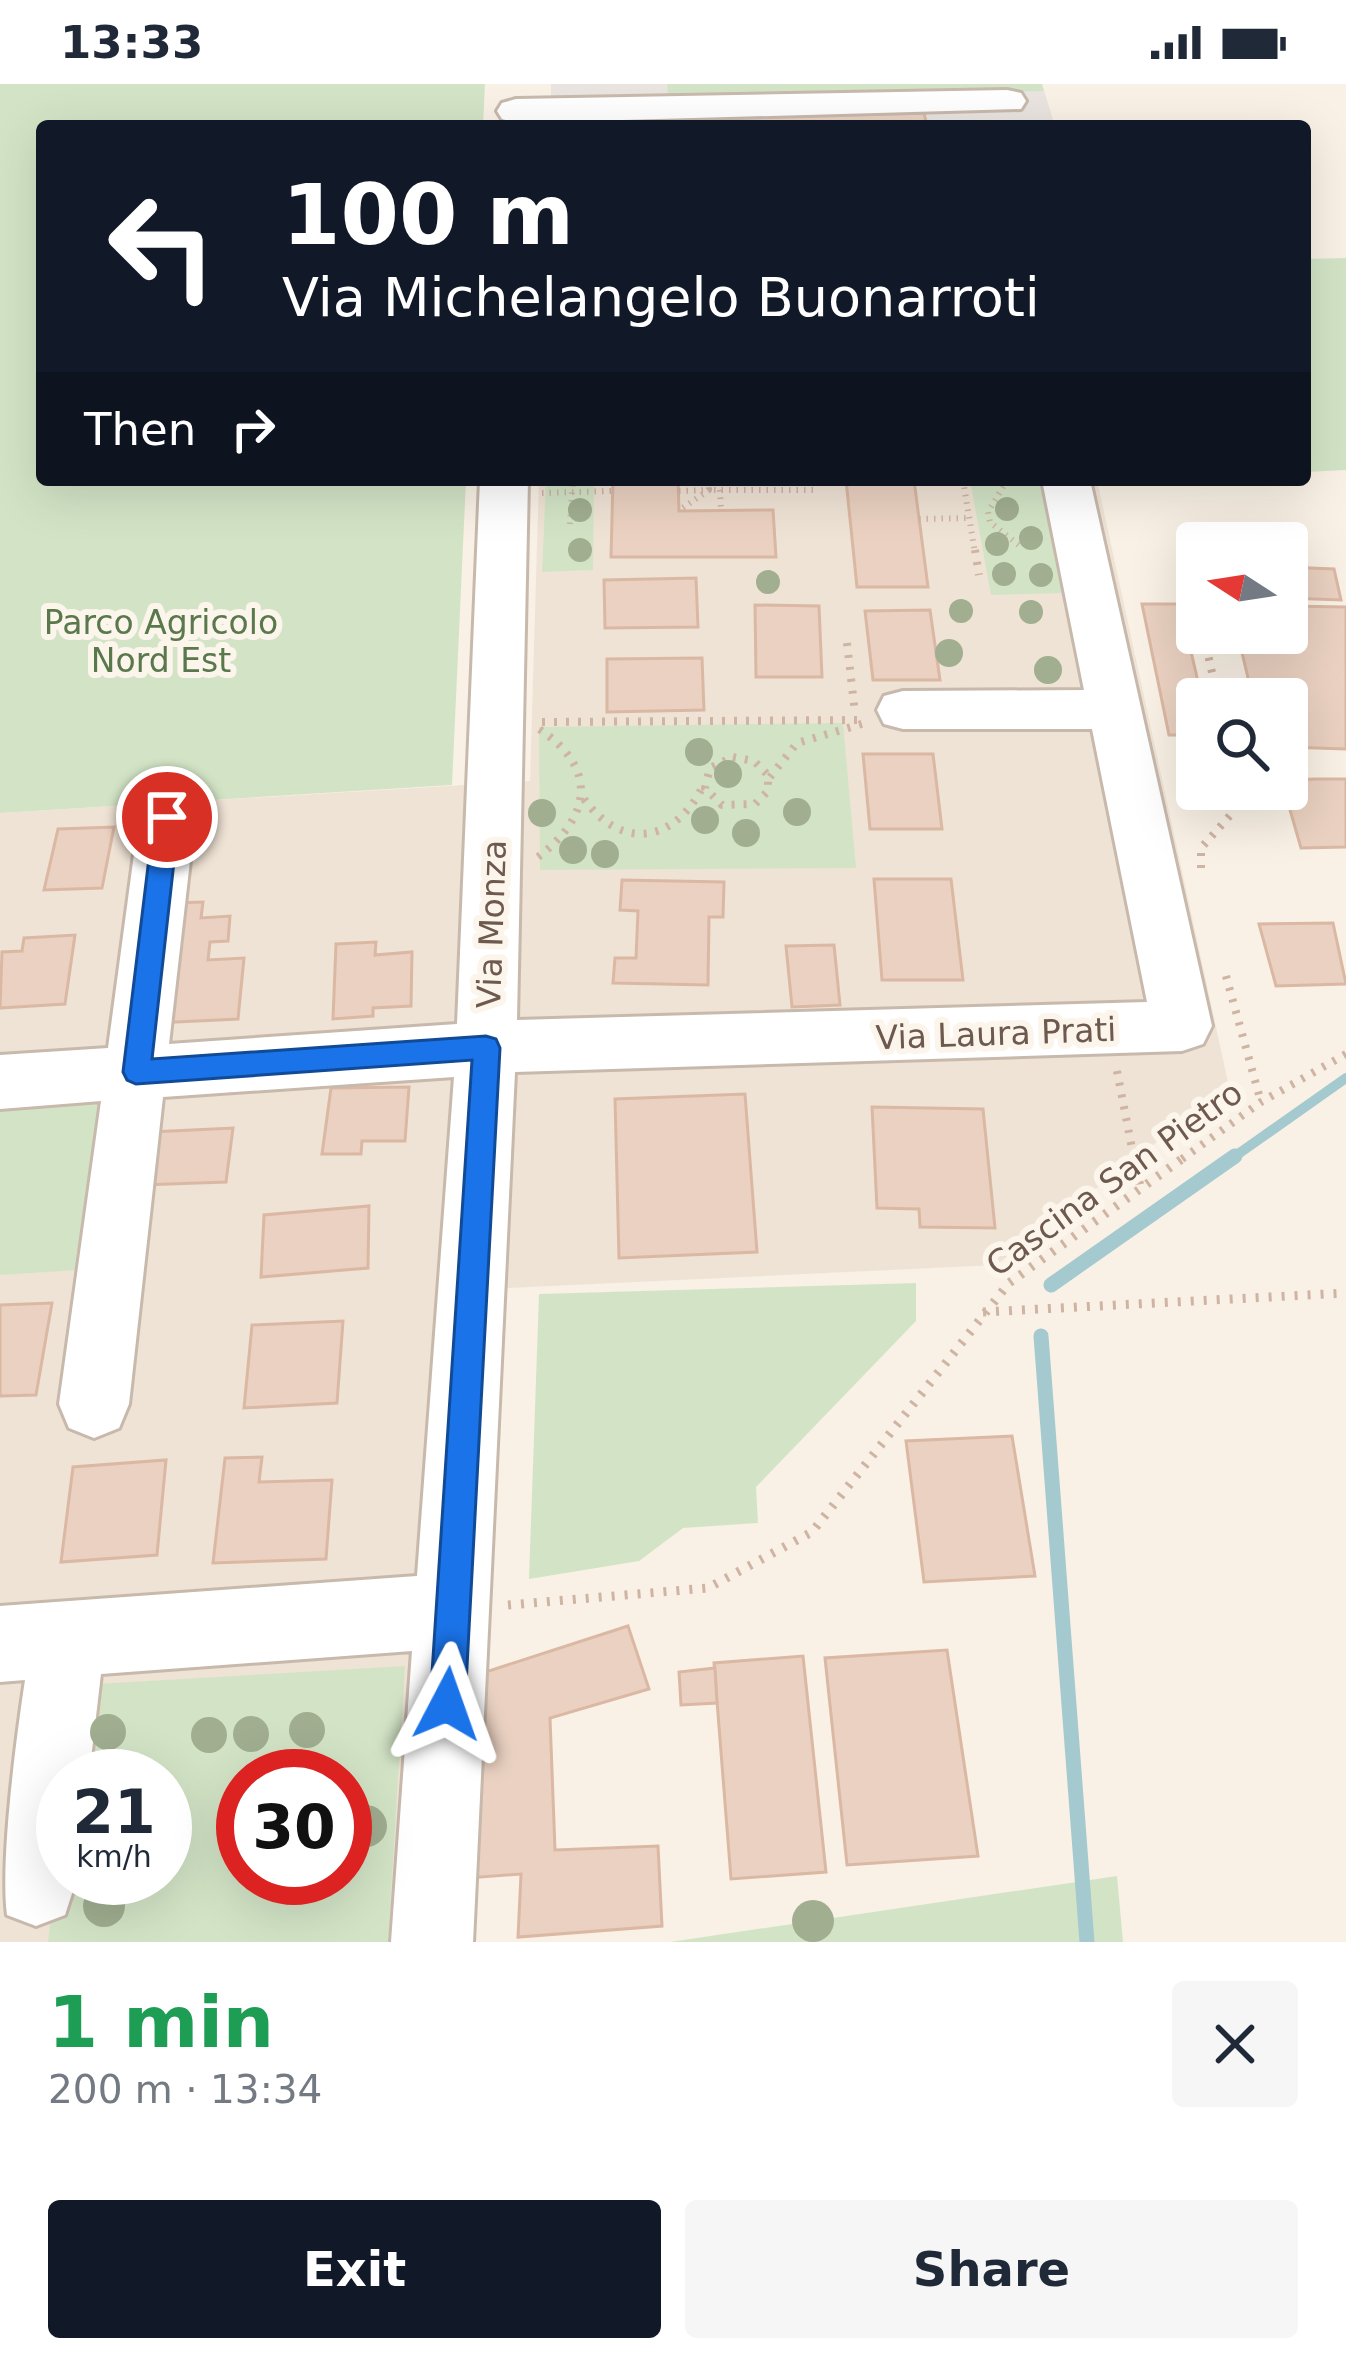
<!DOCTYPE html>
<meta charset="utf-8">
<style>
body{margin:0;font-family:"DejaVu Sans",sans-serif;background:#f6f6f7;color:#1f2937;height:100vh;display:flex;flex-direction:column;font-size:45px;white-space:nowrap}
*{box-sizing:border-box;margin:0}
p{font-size:39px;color:#747a83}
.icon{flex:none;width:66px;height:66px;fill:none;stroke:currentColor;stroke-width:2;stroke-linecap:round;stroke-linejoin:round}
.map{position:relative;height:1858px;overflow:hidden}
.side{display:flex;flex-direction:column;background:#fff;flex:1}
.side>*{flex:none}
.top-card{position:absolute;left:36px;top:36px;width:1275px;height:366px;border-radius:12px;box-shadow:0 12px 48px #0002;background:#111827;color:#fff;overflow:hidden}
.needle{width:78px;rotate:282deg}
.fabs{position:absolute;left:1176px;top:438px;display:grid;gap:24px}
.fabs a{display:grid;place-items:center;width:132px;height:132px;border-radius:12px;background:#fff;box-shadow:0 12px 48px #0002;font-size:60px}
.speed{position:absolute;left:36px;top:1665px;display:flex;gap:24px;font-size:60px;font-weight:700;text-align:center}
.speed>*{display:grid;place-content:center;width:156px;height:156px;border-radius:50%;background:#fff;box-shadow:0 12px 48px #0002;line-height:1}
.speed small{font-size:30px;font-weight:400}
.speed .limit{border:18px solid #d22;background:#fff;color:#111}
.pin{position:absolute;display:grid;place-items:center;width:102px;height:102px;color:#fff;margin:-51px;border:6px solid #fff;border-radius:50%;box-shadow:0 3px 12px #0007}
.me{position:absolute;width:132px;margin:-66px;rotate:4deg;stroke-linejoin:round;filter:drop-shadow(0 0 9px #0008)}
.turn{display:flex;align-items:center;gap:42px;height:252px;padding:0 48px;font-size:54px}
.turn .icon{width:156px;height:156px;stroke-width:2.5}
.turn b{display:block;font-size:84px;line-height:102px}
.then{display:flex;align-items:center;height:114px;padding:0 48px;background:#0003;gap:24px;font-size:45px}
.round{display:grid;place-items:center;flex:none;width:126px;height:126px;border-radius:12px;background:#f6f6f7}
.head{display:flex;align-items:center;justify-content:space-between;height:204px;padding:0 48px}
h1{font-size:72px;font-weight:600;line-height:90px;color:#1e9e55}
.cta{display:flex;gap:24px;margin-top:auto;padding:24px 48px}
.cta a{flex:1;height:138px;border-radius:12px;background:#111827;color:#fff;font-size:48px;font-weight:600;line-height:138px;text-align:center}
.cta a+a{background:#f6f6f7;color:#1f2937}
.status{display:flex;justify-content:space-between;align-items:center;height:84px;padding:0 60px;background:#fff;direction:ltr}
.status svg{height:33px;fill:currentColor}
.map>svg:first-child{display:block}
.residential{fill:#efe3d5;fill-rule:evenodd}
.industrial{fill:#e9e4df}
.green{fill:#d3e4c6;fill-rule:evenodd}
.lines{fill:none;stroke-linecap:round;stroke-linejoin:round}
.stream-far1{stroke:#a4cad0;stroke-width:10}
.stream{stroke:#a4cad0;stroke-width:15}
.building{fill:#ead1c1;stroke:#dbb8a3;stroke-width:3}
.minor-casing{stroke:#c8b9ad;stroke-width:6}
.path-far2{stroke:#cfb4a4;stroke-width:6;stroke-dasharray:1.5 6;stroke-linecap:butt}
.path-far1{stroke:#cfb4a4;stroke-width:8;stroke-dasharray:3 9;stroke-linecap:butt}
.path{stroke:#cfb4a4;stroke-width:9;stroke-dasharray:3 10;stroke-linecap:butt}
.minor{fill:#fff;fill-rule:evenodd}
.tree{fill:#a1ae90}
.route{fill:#1a73e8;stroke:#114b97;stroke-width:3}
.labels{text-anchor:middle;stroke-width:12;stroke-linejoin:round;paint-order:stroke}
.park-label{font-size:33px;fill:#59784b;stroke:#fcf5eb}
.street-label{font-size:33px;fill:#6e594e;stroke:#fcf5eb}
</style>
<div class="status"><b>13:33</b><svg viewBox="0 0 49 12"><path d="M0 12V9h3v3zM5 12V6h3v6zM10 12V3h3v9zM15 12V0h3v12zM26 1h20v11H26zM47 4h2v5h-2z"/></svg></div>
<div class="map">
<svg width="1346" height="1858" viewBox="0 0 1346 1858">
<rect width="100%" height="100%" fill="#f9f1e5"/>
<!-- residential -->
<path class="residential" d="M 539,396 L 1097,396 L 1229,1003 L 996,1181 L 487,1205 L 459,1858 L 0,1858 L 0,729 L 530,697 ZM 63,1692 L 165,1692 L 165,1794 L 63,1794 ZM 243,1692 L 345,1692 L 345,1794 L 243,1794 Z"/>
<!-- industrial -->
<polygon class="industrial" points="551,0 1042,0 1055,42 551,42"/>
<!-- green -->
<g class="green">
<polygon points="0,0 485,0 483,42 42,42 42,396 466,396 452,701 0,729"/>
<polygon points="667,0 1042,0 1044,7 668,14"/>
<polygon points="1346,174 1346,386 1305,388 1305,175"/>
<polygon points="546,396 594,396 593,486 542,488"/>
<polygon points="970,396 1040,396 1065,509 991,511"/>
<polygon points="843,639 856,784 540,786 539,643"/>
<polygon points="117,1001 94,1185 0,1191 0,1012"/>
<polygon points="916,1199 916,1237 756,1403 758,1439 683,1444 639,1477 529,1495 539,1210"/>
<path d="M 405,1582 L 388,1858 L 48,1858 L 63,1727 L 63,1794 L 165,1794 L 165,1692 L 67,1692 L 78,1601 ZM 243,1692 L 345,1692 L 345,1794 L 243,1794 Z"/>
<polygon points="1117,1792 1123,1858 670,1858"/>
</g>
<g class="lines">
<!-- stream-far1 -->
<polyline class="stream-far1" points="1231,1075 1346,994"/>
<!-- stream -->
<g class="stream">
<polyline points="1051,1201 1235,1072"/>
<polyline points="1041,1252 1087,1858"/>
</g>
</g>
<!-- building -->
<g class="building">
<polygon points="924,29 927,42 679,42 678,35"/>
<polygon points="613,396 678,396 679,427 773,426 776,473 611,473"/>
<polygon points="846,396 914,396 928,503 857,503"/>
<polygon points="1287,483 1334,485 1341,516 1287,514"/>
<polygon points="696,494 698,543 605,544 604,496"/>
<polygon points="1142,520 1180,520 1202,615 1197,615 1197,651 1169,651"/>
<polygon points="755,521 819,522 822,593 756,593"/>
<polygon points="1287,522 1346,523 1346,665 1287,663 1287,615 1253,615 1240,560 1281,560 1278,549 1287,549"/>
<polygon points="930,526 940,596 873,596 865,527"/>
<polygon points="702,574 704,626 607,628 607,575"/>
<polygon points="863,670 933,670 942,745 870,745"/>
<polygon points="1317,695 1346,695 1346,763 1301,764 1284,705 1287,696"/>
<polygon points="114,743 102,804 44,806 58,745"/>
<polygon points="874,795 951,795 963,896 882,896"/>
<polygon points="622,796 724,798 723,833 709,833 708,901 613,899 615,874 636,874 638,827 620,826"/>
<polygon points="203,818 201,834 230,832 228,857 210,858 208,876 244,874 238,935 157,939 173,819"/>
<polygon points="1333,839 1346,900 1276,902 1259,840"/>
<polygon points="75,851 65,920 0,924 2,868 22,867 24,854"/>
<polygon points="376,858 375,871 412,868 411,922 373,924 373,932 333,935 336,860"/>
<polygon points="834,861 840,921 792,923 786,862"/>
<polygon points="409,1003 405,1057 362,1057 361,1070 322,1070 331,1004"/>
<polygon points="745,1010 757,1168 619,1174 615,1015"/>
<polygon points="872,1023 983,1025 995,1144 920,1143 919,1125 877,1124"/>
<polygon points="233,1044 226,1098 142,1101 150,1048"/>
<polygon points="369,1122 368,1184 261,1193 264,1131"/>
<polygon points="52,1219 36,1311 0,1312 0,1221"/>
<polygon points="343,1237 337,1319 244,1324 252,1241"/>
<polygon points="1012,1352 1035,1492 924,1498 906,1357"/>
<polygon points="262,1373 259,1398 332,1396 326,1475 213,1479 225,1374"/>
<polygon points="166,1376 157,1471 61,1478 73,1383"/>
<polygon points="628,1542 649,1605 550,1634 555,1766 658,1762 662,1842 518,1853 521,1790 468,1794 467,1594"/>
<polygon points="947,1566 978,1772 847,1781 825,1574"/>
<polygon points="803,1572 826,1788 731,1795 714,1579"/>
<polygon points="715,1584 717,1619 681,1621 679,1588"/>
</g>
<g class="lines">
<defs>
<g id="minor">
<polygon points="1007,6 1021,9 1026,17 1021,25 516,39 502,35 497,27 502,19 516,15"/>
<path d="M 480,396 L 528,396 L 517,936 L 1147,918 L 1092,645 L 903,645 L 884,640 L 877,626 L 884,612 L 903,607 L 1084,606 L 1042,396 L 1090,396 L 1212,942 L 1203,960 L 1182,967 L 515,988 L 473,1858 L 391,1858 L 412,1567 L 101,1590 L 89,1692 L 63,1692 L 63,1794 L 77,1794 L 65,1831 L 36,1842 L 7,1831 C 0,1779 16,1655 25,1596 L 0,1598 L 0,1522 L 417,1492 L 454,993 L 163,1013 L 129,1320 L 119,1344 L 94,1354 L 69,1344 L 59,1320 L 101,1017 L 0,1025 L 0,971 L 108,964 L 139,733 L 147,718 L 167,712 L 187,718 L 195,733 L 169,960 L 457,940 Z"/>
</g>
</defs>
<!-- minor casing -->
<use href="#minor" class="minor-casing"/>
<!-- path-far2 -->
<g class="path-far2">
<polyline points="709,396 709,406 815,406 814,396"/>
<polyline points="963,396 975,469"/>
<polyline points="1007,396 988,428 990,438 1020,462"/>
<polyline points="814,399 846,399"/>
<polyline points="720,406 721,426"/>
<polyline points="679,407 709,406 681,425"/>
<polyline points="542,409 613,407"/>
<polyline points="919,435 970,434"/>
<polyline points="570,440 573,396"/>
</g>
<!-- path-far1 -->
<g class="path-far1">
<polyline points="975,466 979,491"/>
<polyline points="847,559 855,629"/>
<polyline points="1206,562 1218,615"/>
<polyline points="542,638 863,636"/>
<polygon points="733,673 754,677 768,691 768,707 755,720 722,721 705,704 710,684"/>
<polyline points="770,693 797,659 865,639"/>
<path d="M 584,715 C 623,769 677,757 704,700"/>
<path d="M 538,773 C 592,732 598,684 539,645"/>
<polyline points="1201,784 1201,764 1234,727 1234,705"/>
<polyline points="1226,892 1261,1018"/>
<polyline points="1117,987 1134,1075"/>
<polyline points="1182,1075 1261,1018 1346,970"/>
</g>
<!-- path -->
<g class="path">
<polyline points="1134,1072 1140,1103"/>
<polyline points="983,1228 1346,1209"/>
<polyline points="508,1521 708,1504 812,1448 1009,1199 1186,1072"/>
</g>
<!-- minor -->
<use href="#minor" class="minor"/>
</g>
<!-- trees -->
<g class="tree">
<circle cx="1007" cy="425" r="12"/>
<circle cx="580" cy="426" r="12"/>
<circle cx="1031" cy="454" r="12"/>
<circle cx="997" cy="460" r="12"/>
<circle cx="580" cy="466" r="12"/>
<circle cx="1004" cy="490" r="12"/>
<circle cx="1041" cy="491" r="12"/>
<circle cx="768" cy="498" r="12"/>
<circle cx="961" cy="527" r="12"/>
<circle cx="1031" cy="528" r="12"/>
<circle cx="949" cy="569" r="14"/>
<circle cx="1048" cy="586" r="14"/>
<circle cx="699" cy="668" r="14"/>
<circle cx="728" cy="690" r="14"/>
<circle cx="797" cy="728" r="14"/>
<circle cx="542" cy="729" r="14"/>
<circle cx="705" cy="736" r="14"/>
<circle cx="746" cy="749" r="14"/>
<circle cx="573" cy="766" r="14"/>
<circle cx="605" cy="770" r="14"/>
<circle cx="307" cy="1646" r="18"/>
<circle cx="108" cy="1648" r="18"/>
<circle cx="251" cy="1650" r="18"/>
<circle cx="209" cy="1651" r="18"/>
<circle cx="366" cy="1742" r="21"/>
<circle cx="104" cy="1822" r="21"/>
<circle cx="813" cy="1837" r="21"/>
</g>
<!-- route -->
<polygon class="route" points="167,723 179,733 152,975 486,952 496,955 500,964 465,1620 460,1632 447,1637 435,1632 430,1620 472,976 136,1000 127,996 123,988 154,733"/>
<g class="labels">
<!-- park labels -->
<g class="park-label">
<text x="161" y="550">Parco Agricolo<tspan x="161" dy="38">Nord Est</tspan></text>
</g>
<!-- street labels -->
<g class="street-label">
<text transform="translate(491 840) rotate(-88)" y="12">Via Monza</text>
<text transform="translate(996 949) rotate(-2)" y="12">Via Laura Prati</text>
<text transform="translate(1114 1094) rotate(-36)" y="12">Cascina San Pietro</text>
</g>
</g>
</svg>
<div class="fabs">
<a><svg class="needle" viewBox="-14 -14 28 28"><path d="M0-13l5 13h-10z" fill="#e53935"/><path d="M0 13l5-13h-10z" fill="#747a83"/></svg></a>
<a><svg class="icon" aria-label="search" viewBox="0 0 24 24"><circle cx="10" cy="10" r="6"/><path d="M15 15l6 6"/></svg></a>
</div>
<div class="speed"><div>21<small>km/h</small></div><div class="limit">30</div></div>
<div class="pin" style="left:167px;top:733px;background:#d93025"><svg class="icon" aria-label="arrive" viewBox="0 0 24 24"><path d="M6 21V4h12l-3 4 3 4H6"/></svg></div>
<svg class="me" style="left:447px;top:1620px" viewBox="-20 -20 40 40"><path d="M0-17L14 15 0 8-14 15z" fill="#1a73e8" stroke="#fff" stroke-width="4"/></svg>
<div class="top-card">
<div class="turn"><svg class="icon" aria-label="left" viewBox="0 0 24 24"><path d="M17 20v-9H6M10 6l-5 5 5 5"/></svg><div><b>100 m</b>Via Michelangelo Buonarroti</div></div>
<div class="then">Then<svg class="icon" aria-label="right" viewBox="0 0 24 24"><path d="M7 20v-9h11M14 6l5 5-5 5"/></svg></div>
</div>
</div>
<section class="side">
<div class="head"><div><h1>1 min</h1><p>200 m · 13:34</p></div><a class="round"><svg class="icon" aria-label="close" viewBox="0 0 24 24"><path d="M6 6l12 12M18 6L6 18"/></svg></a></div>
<div class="cta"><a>Exit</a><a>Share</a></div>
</section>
